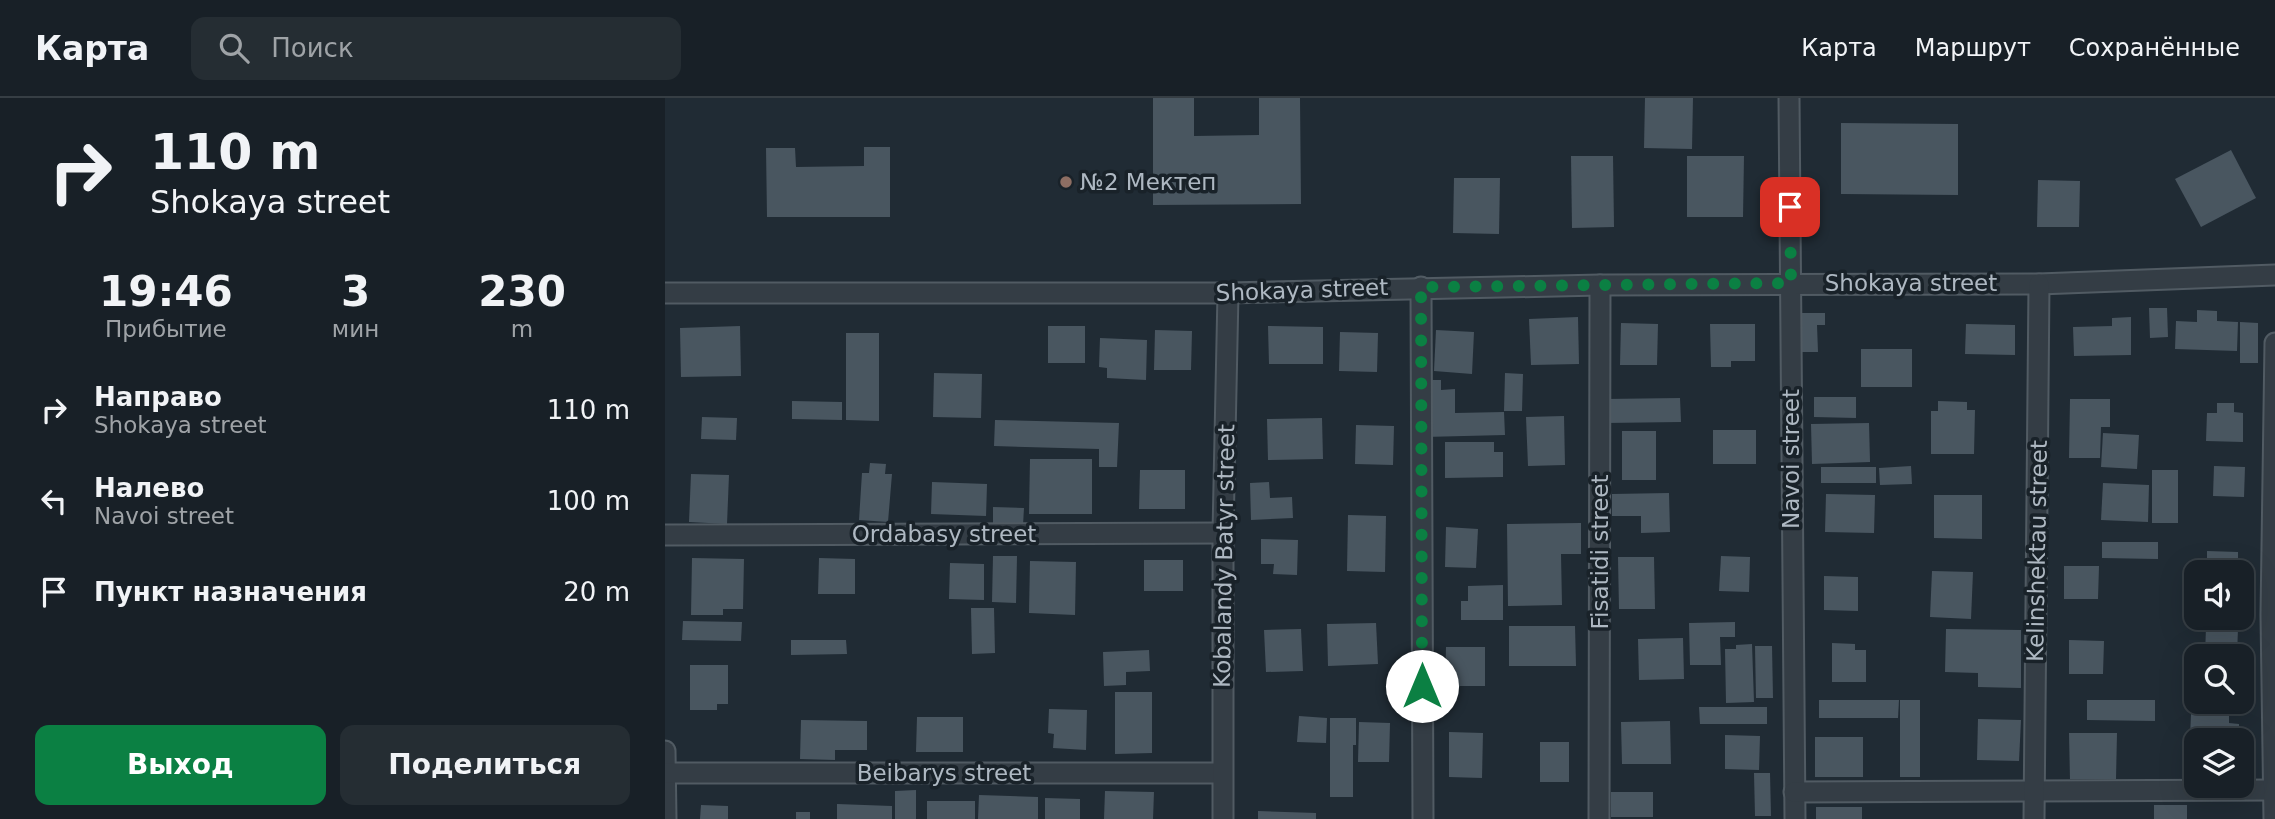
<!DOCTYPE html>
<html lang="ru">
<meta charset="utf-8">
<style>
body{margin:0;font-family:"DejaVu Sans",sans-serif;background:#252d33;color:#f1f3f6;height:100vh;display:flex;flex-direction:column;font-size:26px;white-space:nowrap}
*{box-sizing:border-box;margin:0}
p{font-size:23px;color:#9fa3a7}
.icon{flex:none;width:38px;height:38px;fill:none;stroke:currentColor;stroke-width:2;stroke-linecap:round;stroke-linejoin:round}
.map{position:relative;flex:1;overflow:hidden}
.sheet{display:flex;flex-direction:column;background:#182027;width:665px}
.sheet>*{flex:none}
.top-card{background:#182027;color:#f1f3f6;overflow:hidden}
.fabs{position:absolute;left:1519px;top:462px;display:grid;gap:14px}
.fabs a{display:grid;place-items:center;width:70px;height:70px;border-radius:14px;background:#182027;box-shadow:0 7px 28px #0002,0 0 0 2px #363e44;font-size:35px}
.pin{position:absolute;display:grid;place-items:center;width:60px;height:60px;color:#fff;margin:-30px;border-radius:14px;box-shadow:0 4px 10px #0006}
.me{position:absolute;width:77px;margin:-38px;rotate:0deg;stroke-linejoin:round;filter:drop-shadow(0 0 5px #0008)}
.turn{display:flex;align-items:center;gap:24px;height:147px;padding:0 35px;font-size:32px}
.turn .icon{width:91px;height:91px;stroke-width:2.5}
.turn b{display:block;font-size:49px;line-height:60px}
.eta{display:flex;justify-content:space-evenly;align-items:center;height:119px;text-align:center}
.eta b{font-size:42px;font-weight:700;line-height:49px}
.primary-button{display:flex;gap:14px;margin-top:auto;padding:14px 35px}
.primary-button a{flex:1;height:80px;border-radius:14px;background:#0b8043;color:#fff;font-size:28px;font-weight:700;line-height:80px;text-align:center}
.primary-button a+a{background:#252d33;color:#f1f3f6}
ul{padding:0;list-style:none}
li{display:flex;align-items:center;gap:21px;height:91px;padding:0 35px}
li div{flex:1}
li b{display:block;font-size:26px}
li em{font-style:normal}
header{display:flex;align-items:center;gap:42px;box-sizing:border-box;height:98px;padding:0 35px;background:#182027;border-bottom:2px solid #363e44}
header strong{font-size:33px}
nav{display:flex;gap:38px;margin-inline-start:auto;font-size:24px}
.search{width:490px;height:63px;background:#252d33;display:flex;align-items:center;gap:18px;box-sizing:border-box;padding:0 24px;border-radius:14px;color:#9fa3a7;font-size:26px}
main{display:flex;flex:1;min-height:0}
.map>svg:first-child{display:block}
.building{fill:#495660}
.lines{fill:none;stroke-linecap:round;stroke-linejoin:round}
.minor-casing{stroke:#515b63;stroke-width:23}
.minor{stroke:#343d45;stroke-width:19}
.route{stroke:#0b8043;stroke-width:12;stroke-dasharray:0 21.6}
.education-dot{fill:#8d6e63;stroke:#192229;stroke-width:2.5}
.labels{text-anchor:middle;stroke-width:7;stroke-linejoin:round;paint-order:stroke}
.poi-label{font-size:23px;fill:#aeb8c2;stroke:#192229;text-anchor:start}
.street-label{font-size:23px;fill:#aeb8c2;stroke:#192229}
</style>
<header>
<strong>Карта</strong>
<div class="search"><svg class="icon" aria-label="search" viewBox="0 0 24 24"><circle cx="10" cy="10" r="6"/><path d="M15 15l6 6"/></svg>Поиск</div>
<nav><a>Карта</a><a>Маршрут</a><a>Сохранённые</a></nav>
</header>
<main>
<section class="sheet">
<div class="top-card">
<div class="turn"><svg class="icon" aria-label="right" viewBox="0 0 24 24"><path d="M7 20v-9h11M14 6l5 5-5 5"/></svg><div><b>110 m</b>Shokaya street</div></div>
</div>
<div class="eta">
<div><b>19:46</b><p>Прибытие</p></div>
<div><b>3</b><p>мин</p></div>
<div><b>230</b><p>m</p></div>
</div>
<ul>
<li><svg class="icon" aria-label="right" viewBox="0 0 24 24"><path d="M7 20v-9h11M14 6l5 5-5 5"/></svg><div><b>Направо</b><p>Shokaya street</p></div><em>110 m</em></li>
<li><svg class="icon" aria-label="left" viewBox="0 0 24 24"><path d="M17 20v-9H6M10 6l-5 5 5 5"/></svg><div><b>Налево</b><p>Navoi street</p></div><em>100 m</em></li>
<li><svg class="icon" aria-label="arrive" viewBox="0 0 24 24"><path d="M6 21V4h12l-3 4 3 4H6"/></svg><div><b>Пункт назначения</b></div><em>20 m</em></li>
</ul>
<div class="primary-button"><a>Выход</a><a>Поделиться</a></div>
</section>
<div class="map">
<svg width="1610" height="721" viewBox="0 0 1610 721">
<rect width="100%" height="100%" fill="#202b34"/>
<!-- building -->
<g class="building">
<polygon points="488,0 529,0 529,38 594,37 594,0 635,0 636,106 488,107"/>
<polygon points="980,0 1028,0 1027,51 979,50"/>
<polygon points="1176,25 1293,26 1293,97 1176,96"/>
<polygon points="199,49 225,49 225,119 102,119 101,50 130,50 131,69 199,68"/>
<polygon points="1566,52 1591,100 1536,129 1510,81"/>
<polygon points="906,58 948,58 949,129 907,130"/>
<polygon points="1022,58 1079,58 1078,119 1022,119"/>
<polygon points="789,80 835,80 834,136 788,135"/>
<polygon points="1373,82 1415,83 1414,129 1372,129"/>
<polygon points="1484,210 1502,210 1503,239 1485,240"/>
<polygon points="1532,212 1552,213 1552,223 1573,224 1572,253 1510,251 1511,223 1532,224"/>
<polygon points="1132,215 1160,215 1160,227 1152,227 1153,254 1133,254"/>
<polygon points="913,219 914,266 866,267 864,221"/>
<polygon points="1466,219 1466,257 1409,258 1408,229 1447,228 1447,220"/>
<polygon points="1575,224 1593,225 1593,265 1575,265"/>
<polygon points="956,225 993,226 992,267 955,267"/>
<polygon points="1045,226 1090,226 1090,263 1066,263 1066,269 1046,269"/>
<polygon points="1301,226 1350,227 1350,257 1300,256"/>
<polygon points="75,228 76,278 16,279 15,230"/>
<rect x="383" y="228" width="37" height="37"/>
<polygon points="603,228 658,229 658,266 604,266"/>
<polygon points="490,232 527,233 526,272 489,272"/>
<polygon points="771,232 809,234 807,276 769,273"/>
<polygon points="675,234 713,235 712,274 674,273"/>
<polygon points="181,235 214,235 214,323 181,322"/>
<polygon points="435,240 482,242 481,282 442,280 442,270 434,269"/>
<rect x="1196" y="251" width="51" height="38"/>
<polygon points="269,275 317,276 316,320 268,319"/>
<polygon points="840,275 858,276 857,313 839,313"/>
<polygon points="757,282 776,282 776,292 790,291 790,315 839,314 840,337 759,339"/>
<polygon points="1149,299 1191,299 1191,320 1149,319"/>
<polygon points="1015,300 1016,324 940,325 940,301"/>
<polygon points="1405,301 1445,301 1445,329 1436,329 1435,360 1404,360"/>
<polygon points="127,303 177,304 177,322 127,321"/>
<polygon points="1273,303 1302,304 1302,312 1310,312 1309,356 1266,356 1266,313 1273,313"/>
<polygon points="1552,305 1569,305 1569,314 1578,315 1578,344 1541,343 1542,315 1552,315"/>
<polygon points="899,318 900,367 863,368 861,319"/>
<polygon points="37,319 72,320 71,342 36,341"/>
<polygon points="657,320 658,361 603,362 602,321"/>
<polygon points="330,322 454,325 452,369 434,369 434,351 329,348"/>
<polygon points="1204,325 1205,364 1147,366 1146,326"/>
<polygon points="691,327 729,328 728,367 690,366"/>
<rect x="1048" y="332" width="43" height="34"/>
<rect x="957" y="333" width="34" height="49"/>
<polygon points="1438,335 1474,337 1472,371 1436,369"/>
<polygon points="780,344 829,344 829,354 838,354 838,379 780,380"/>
<polygon points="365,361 427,361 427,416 364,416"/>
<polygon points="205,365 221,366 220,376 227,376 223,424 194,422 197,375 204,375"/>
<polygon points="1246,368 1247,386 1215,387 1214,370"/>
<polygon points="1549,368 1580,369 1579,399 1548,398"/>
<rect x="1156" y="369" width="55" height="16"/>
<polygon points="475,372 520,372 520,411 474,411"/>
<rect x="1487" y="372" width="26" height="53"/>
<polygon points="26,376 64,377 62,426 24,424"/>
<polygon points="267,384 322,386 321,418 266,416"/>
<polygon points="604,384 605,400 627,399 628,420 586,422 585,385"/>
<polygon points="1438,385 1484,387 1483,424 1436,422"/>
<polygon points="1004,395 1005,434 976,435 976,418 947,418 947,396"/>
<polygon points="1161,396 1210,397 1209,435 1160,434"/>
<polygon points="1269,397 1317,397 1317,441 1269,440"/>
<polygon points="328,409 359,410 358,427 328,426"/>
<polygon points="683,417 721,418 720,474 682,473"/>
<polygon points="916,425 916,456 896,456 897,507 843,508 842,426"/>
<polygon points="781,429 813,431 811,470 780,469"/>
<polygon points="596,441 633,442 632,477 608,476 609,466 596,466"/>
<polygon points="1437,444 1493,444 1493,461 1437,460"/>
<polygon points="1542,453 1573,454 1573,474 1542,474"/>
<polygon points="328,458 352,458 351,505 327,504"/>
<polygon points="1056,458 1085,459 1084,494 1054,493"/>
<polygon points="953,459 989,459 990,511 954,511"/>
<polygon points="27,460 79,461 78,511 58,511 58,517 26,517"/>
<polygon points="154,460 190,461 190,496 153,496"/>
<rect x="479" y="462" width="39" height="31"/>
<polygon points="365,463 411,464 410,517 364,515"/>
<polygon points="285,465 319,466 319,502 284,501"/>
<polygon points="1399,468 1434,468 1433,501 1399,501"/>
<polygon points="1267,473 1308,474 1306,521 1265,519"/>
<rect x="1577" y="477" width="10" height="24"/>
<polygon points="1159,478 1193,479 1193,513 1159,512"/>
<polygon points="838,487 838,522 796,522 796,503 803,503 803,488"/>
<polygon points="306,510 329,510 330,555 307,556"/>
<polygon points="18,523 77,524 76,543 17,542"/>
<polygon points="1070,524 1070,539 1055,539 1056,567 1025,567 1024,525"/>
<polygon points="711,525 713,566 663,568 662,526"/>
<polygon points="844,528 910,528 911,568 844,568"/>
<polygon points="1541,529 1573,530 1572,558 1540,558"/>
<polygon points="636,531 638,573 601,574 599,532"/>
<polygon points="1281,531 1356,532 1356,590 1313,589 1313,575 1280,574"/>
<polygon points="1018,540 1019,581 974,582 973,541"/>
<polygon points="126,542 181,542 182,556 126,557"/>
<polygon points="1404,542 1439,543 1438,576 1404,576"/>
<polygon points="1167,545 1190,546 1190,552 1201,552 1201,584 1167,584"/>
<polygon points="1087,546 1089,604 1061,605 1060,551 1071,551 1071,547"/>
<polygon points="1090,548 1107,548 1108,600 1091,600"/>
<polygon points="781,549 820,549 820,588 780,588"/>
<polygon points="484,552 485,573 461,574 461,587 439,588 438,554"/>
<polygon points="25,567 63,567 63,606 52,606 52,612 25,612"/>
<polygon points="450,594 487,594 487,655 450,656"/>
<polygon points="1154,602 1234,602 1233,620 1154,620"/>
<rect x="1235" y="602" width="20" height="77"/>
<polygon points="1422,602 1490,602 1490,623 1422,622"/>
<polygon points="1034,609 1102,609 1102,626 1035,626"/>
<polygon points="384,611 422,612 421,652 388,650 389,636 383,635"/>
<polygon points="1526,616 1564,617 1564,625 1574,626 1574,642 1531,642 1531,663 1524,662"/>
<polygon points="634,618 662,620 661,645 632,644"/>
<polygon points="252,619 298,619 298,654 251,654"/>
<polygon points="665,620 691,620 691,647 688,647 688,699 665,699"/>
<polygon points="1313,621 1356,622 1354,663 1312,662"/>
<polygon points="136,622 202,623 202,652 170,652 170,662 135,661"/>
<polygon points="1005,623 1006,666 957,666 956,624"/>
<polygon points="694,624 725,625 724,664 693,664"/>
<polygon points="784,634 818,635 817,680 784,679"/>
<polygon points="1404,635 1452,635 1451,681 1405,681"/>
<polygon points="1060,637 1095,638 1094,672 1060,671"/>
<rect x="1150" y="639" width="48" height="40"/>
<rect x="875" y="644" width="29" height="40"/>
<polygon points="1089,675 1105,675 1106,718 1090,718"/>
<polygon points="251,692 251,721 230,721 230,693"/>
<polygon points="440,693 489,694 488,721 439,721"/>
<rect x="946" y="694" width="42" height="25"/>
<polygon points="314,697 373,699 373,721 313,721"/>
<polygon points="380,700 415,701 415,721 380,721"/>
<rect x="262" y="703" width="48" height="18"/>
<polygon points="172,706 227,708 227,721 172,721"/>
<polygon points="36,707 63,708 63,721 35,721"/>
<rect x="1489" y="707" width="33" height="14"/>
<rect x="1151" y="709" width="46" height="12"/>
<polygon points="593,713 651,715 651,721 593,721"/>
<rect x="131" y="714" width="14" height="7"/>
</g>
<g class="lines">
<defs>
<g id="minor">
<polyline points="1124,0 1130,721"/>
<polyline points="756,189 758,721"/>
<polyline points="0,195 563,195 935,187 1374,186 1610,177"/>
<polyline points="0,437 558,435"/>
<polyline points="0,653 1,721"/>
<polyline points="0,675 557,675"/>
<polyline points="1129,694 1610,692"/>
<polyline points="558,721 558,435 563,195"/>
<polyline points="934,721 935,187"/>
<polyline points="1369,721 1374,186"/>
<polyline points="1609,721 1606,517 1610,245"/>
</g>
</defs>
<!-- minor casing -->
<use href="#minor" class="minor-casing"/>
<!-- minor -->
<use href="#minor" class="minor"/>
</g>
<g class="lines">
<!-- route -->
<polyline class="route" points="757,588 756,189 1126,185 1125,109"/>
</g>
<!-- markers -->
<circle class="education-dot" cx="401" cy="84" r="7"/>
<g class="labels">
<!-- poi labels -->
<g class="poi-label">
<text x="415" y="92">№2 Мектеп</text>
</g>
<!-- street labels -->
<g class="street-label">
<text x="1246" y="193">Shokaya street</text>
<text transform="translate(637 192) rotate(-2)" y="8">Shokaya street</text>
<text transform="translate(1126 361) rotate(-90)" y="8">Navoi street</text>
<text x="279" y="444">Ordabasy street</text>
<text transform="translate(1372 453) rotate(-89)" y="8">Kelinshektau street</text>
<text transform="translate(935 454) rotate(-90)" y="8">Fisatidi street</text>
<text transform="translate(559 458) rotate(-89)" y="8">Kobalandy Batyr street</text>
<text x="279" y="683">Beibarys street</text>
</g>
</g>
</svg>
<div class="fabs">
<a><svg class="icon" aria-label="sound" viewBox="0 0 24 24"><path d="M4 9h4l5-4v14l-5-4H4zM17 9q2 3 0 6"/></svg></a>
<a><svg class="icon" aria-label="search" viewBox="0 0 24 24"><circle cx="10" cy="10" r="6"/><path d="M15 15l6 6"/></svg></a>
<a><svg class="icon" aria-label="layers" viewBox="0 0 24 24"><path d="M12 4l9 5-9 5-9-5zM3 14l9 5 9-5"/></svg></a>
</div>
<div class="pin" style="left:1125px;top:109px;background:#d93025"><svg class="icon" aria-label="arrive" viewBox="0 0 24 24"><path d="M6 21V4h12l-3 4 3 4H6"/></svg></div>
<svg class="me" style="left:757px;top:588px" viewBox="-20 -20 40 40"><circle r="19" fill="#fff"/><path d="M0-13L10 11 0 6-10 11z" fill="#0b8043"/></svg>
</div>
</main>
